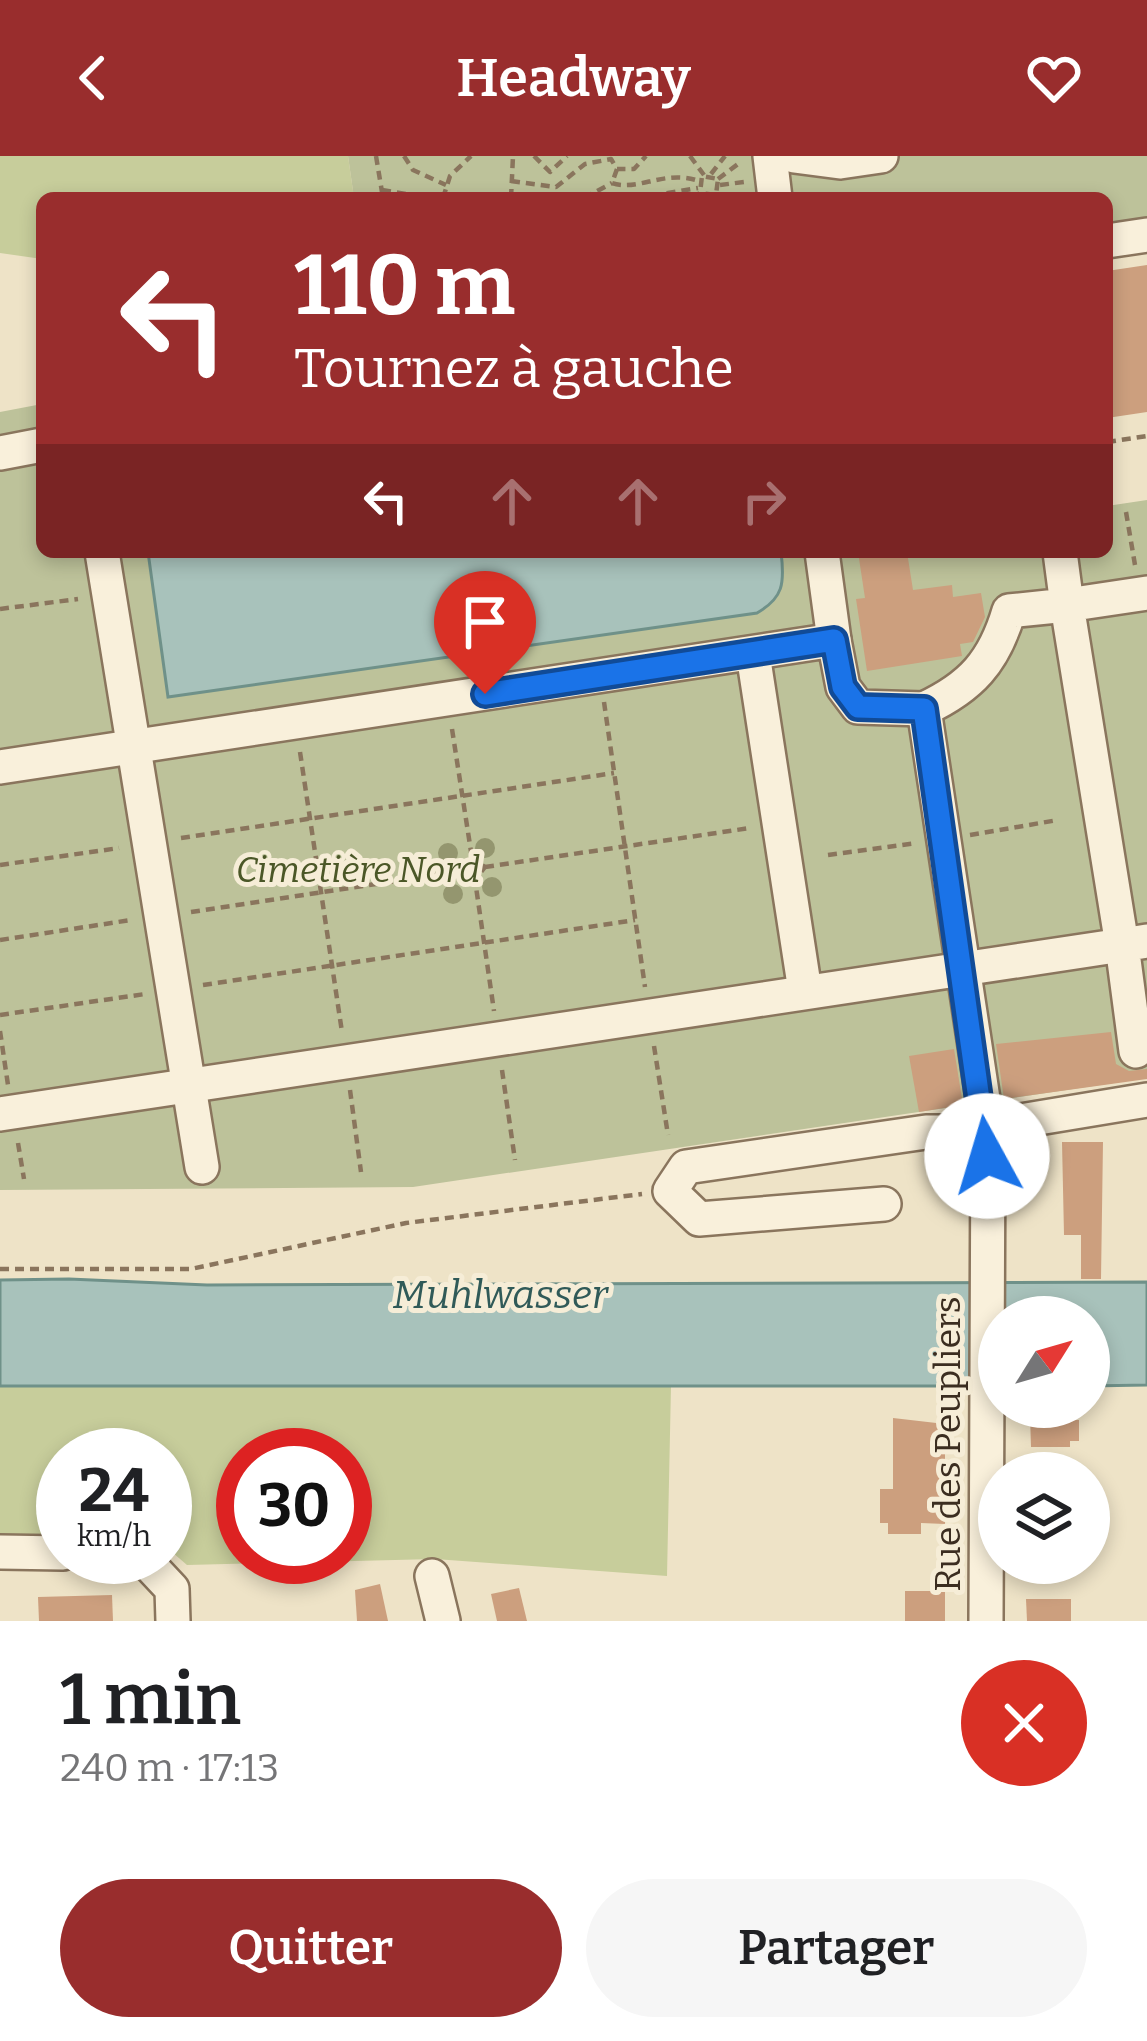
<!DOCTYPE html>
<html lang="fr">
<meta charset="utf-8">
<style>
body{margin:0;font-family:Bitter,serif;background:#f6f6f6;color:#202124;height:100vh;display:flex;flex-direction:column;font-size:45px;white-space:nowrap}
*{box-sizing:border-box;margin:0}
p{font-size:39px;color:#757577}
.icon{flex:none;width:66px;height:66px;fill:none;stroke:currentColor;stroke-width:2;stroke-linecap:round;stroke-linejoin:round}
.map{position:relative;height:1465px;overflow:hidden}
.side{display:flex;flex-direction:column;background:#fff;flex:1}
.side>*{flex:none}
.top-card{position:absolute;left:36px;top:36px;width:1077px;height:366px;border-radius:18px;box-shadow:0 6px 18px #0003;background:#992d2d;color:#fff;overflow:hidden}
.needle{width:78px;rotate:53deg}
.controls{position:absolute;left:978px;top:1140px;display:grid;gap:24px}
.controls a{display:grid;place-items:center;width:132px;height:132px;border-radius:50%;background:#fff;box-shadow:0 6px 18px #0003;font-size:60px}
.speed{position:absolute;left:36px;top:1272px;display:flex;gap:24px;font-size:60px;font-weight:700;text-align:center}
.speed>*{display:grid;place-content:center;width:156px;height:156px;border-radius:50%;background:#fff;box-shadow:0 6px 18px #0003;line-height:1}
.speed small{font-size:30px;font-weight:400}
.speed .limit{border:18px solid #d22;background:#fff;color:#111}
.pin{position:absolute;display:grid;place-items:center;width:102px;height:102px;color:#fff;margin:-123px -51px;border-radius:50% 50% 50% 0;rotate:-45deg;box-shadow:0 0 12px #0007}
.pin .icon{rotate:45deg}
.me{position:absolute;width:132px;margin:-66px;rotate:354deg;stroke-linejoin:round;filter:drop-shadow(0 0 9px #0008)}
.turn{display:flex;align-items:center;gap:42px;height:252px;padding:0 60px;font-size:54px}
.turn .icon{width:156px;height:156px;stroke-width:2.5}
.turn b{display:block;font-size:84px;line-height:102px}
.lanes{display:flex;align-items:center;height:114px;padding:0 60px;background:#0003;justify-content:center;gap:60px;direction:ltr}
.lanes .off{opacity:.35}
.round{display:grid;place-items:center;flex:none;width:126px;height:126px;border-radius:63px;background:#f6f6f6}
.summary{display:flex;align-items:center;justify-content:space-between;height:204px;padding:0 60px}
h1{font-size:72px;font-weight:600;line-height:90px}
.cta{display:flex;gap:24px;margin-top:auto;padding:24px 60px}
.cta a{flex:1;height:138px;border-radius:72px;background:#992d2d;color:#fff;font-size:48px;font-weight:600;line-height:138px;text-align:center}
.cta a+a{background:#f6f6f6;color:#202124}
header{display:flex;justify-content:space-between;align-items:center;height:156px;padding:0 60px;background:#992d2d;color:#fff;font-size:54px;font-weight:600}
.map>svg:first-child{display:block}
.green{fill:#c7cd9b;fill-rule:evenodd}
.cemetery{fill:#bdc29a}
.water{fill:#a8c2bb;stroke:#6f9189;stroke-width:3}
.building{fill:#cc9f7e}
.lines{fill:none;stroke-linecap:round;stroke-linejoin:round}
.minor-casing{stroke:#8a755d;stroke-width:38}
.path{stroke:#8a755d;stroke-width:4.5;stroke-dasharray:9 6;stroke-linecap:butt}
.minor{stroke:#f9f0db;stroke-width:33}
.tree{fill:#94966f}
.route-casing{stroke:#114b97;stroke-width:30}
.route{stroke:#1a73e8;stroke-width:21}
.labels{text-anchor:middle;stroke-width:10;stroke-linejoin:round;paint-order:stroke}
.park-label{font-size:36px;font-style:italic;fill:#4b5727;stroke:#f6edd7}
.street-label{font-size:36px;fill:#3b2d20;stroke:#f6edd7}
.water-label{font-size:39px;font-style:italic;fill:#305a58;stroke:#f6edd7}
</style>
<header><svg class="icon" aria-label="back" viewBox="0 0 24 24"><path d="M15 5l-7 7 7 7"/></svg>Headway<svg class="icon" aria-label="heart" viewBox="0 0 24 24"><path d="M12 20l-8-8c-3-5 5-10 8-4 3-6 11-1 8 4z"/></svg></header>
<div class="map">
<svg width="1147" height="1465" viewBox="0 0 1147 1465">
<rect width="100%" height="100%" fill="#eee3c7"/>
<!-- green -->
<g class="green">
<polygon points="0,0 348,0 354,42 42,42 42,103 0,97"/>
<path d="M 0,1230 L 671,1230 L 667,1420 L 435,1403 L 187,1409 L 165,1390 L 165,1299 L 63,1299 L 63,1382 L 0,1381 ZM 243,1299 L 345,1299 L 345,1401 L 243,1401 Z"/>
</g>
<!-- cemetery -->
<g class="cemetery">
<polygon points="348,0 1147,0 1147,85 1107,91 1107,42 354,42"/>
<polygon points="42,248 42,396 1107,396 1107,350 1147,344 1147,922 413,1031 0,1034 0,256"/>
</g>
<!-- water -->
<g class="water">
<path d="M 148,396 L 781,396 C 785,428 783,442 757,457 L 168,541 Z"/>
<polygon points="69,1123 207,1129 1147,1126 1147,1229 1089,1230 1089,1161 999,1161 999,1230 0,1230 0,1124"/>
</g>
<!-- building -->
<g class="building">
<polygon points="1147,109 1147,256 1107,262 1107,115"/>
<polygon points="858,396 907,396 913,434 952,429 953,441 981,437 985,461 973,486 960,488 962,500 867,515 856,443 865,442"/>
<polygon points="1111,876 1116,908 1129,915 1147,913 1147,923 1004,943 996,888"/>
<polygon points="954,893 963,949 919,956 909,900"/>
<polygon points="1062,986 1103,986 1101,1123 1081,1123 1081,1079 1064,1079"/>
<polygon points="1030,1259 1070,1259 1070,1264 1079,1264 1079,1285 1070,1285 1070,1291 1031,1291"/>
<polygon points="893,1262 945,1268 945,1368 921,1367 921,1378 888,1378 888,1367 880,1367 880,1333 893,1333"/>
<polygon points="380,1428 388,1465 357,1465 355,1434"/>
<polygon points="519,1432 527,1465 497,1465 491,1438"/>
<rect x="905" y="1435" width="40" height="30"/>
<polygon points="112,1439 113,1465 39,1465 38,1441"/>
<polygon points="1026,1443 1071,1443 1071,1465 1027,1465"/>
</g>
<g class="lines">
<defs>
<g id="minor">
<polyline points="770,0 775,42"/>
<polyline points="794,0 840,6 881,0"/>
<polyline points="1107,85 1147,79"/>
<polyline points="0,297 42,289"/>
<polyline points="102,396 202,1011"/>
<polyline points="822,396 834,484"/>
<polyline points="753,498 805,835"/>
<polyline points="0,611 834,484 843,531 858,551 924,553"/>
<polyline points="1136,895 1122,789 1147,785"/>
<polyline points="0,958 1122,789 1067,449 1147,437"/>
<polyline points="884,1048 699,1063 670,1035 686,1011 926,976 988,976 1014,966 1147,944"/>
<polyline points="0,1396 63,1397"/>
<polyline points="142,1401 172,1433 173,1465"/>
<polyline points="432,1420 443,1465"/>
<path d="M 986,1465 L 988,976 L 924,553 C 971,531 994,506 1009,455 L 1067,449 L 1060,396"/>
</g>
</defs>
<!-- minor casing -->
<use href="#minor" class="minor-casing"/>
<!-- path -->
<g class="path">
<polyline points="376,0 383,42"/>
<polyline points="404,0 413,14 446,29"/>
<polyline points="534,0 550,16 567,0"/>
<polyline points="690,0 704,19"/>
<path d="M 617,13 L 612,27 C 638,36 664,13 699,25"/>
<polyline points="711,18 725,0"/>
<polyline points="718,23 742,5"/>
<polyline points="511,25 556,31 585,8 611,3 617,13 634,13 646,0"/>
<polyline points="720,29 744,26"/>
<polyline points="382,34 418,40"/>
<polyline points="443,42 450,20 471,0"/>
<polyline points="511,42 513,0"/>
<polyline points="584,42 612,27"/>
<polyline points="637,42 698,32"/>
<polyline points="692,42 700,37 716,39 718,23 702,20 700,37"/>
<polyline points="1107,286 1147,280"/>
<polyline points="1126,356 1135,409"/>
<polyline points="0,453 78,443"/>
<polyline points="604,546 645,831"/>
<polyline points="452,573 472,702"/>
<polyline points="300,596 342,876"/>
<polyline points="970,679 1058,664"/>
<polyline points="181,682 614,617"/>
<polyline points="828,699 917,687"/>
<polyline points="0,709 119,692"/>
<polyline points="485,711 750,672"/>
<polyline points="475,724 462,715 472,702 485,711 475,724 494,855"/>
<polyline points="191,756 462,715"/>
<polyline points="0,784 131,764"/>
<polyline points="203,829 635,764"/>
<polyline points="0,859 145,838"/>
<polyline points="0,875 8,929"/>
<polyline points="654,890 668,979"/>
<polyline points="502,914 515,1004"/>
<polyline points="350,934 361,1016"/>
<polyline points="18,987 24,1023"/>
<polyline points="0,1113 191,1113 406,1067 642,1038"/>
</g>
<!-- minor -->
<use href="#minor" class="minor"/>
</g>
<!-- trees -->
<g class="tree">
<circle cx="485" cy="692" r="10"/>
<circle cx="448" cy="697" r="10"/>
<circle cx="492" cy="731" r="10"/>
<circle cx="453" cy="738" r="10"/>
</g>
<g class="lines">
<defs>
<polyline id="route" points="485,538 834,484 843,531 858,551 924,553 987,1000"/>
</defs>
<!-- route casing -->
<use href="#route" class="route-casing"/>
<!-- route -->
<use href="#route" class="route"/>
</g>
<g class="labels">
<!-- park labels -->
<g class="park-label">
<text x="358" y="726">Cimetière Nord</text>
</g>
<!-- street labels -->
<g class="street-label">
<text transform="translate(947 1288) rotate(-90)" y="13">Rue des Peupliers</text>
</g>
<!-- water labels -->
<g class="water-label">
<text x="500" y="1152">Muhlwasser</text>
</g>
</g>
</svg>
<div class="controls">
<a><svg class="needle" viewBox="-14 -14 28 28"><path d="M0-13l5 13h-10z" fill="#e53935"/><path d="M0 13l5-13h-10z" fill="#757577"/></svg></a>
<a><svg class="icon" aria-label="layers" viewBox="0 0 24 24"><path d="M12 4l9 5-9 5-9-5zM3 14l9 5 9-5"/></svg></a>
</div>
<div class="speed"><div>24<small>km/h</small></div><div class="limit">30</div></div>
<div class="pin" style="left:485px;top:538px;background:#d93025"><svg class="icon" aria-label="arrive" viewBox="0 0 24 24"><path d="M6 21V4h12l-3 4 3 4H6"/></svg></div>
<svg class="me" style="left:987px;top:1000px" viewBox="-20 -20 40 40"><circle r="19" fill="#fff"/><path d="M0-13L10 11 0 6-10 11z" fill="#1a73e8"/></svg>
<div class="top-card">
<div class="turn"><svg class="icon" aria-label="left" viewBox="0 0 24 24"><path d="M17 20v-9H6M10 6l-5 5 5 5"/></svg><div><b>110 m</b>Tournez à gauche</div></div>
<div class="lanes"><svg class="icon" aria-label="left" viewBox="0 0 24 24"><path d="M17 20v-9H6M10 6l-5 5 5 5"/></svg><svg class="icon off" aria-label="ahead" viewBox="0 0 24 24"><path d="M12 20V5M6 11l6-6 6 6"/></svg><svg class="icon off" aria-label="ahead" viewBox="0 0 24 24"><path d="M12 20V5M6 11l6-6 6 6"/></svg><svg class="icon off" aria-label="right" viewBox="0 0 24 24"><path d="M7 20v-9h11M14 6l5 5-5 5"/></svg></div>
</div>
</div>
<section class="side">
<div class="summary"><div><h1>1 min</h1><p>240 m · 17:13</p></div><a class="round" style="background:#d93025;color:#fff"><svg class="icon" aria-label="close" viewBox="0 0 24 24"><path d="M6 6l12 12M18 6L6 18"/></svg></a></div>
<div class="cta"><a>Quitter</a><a>Partager</a></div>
</section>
